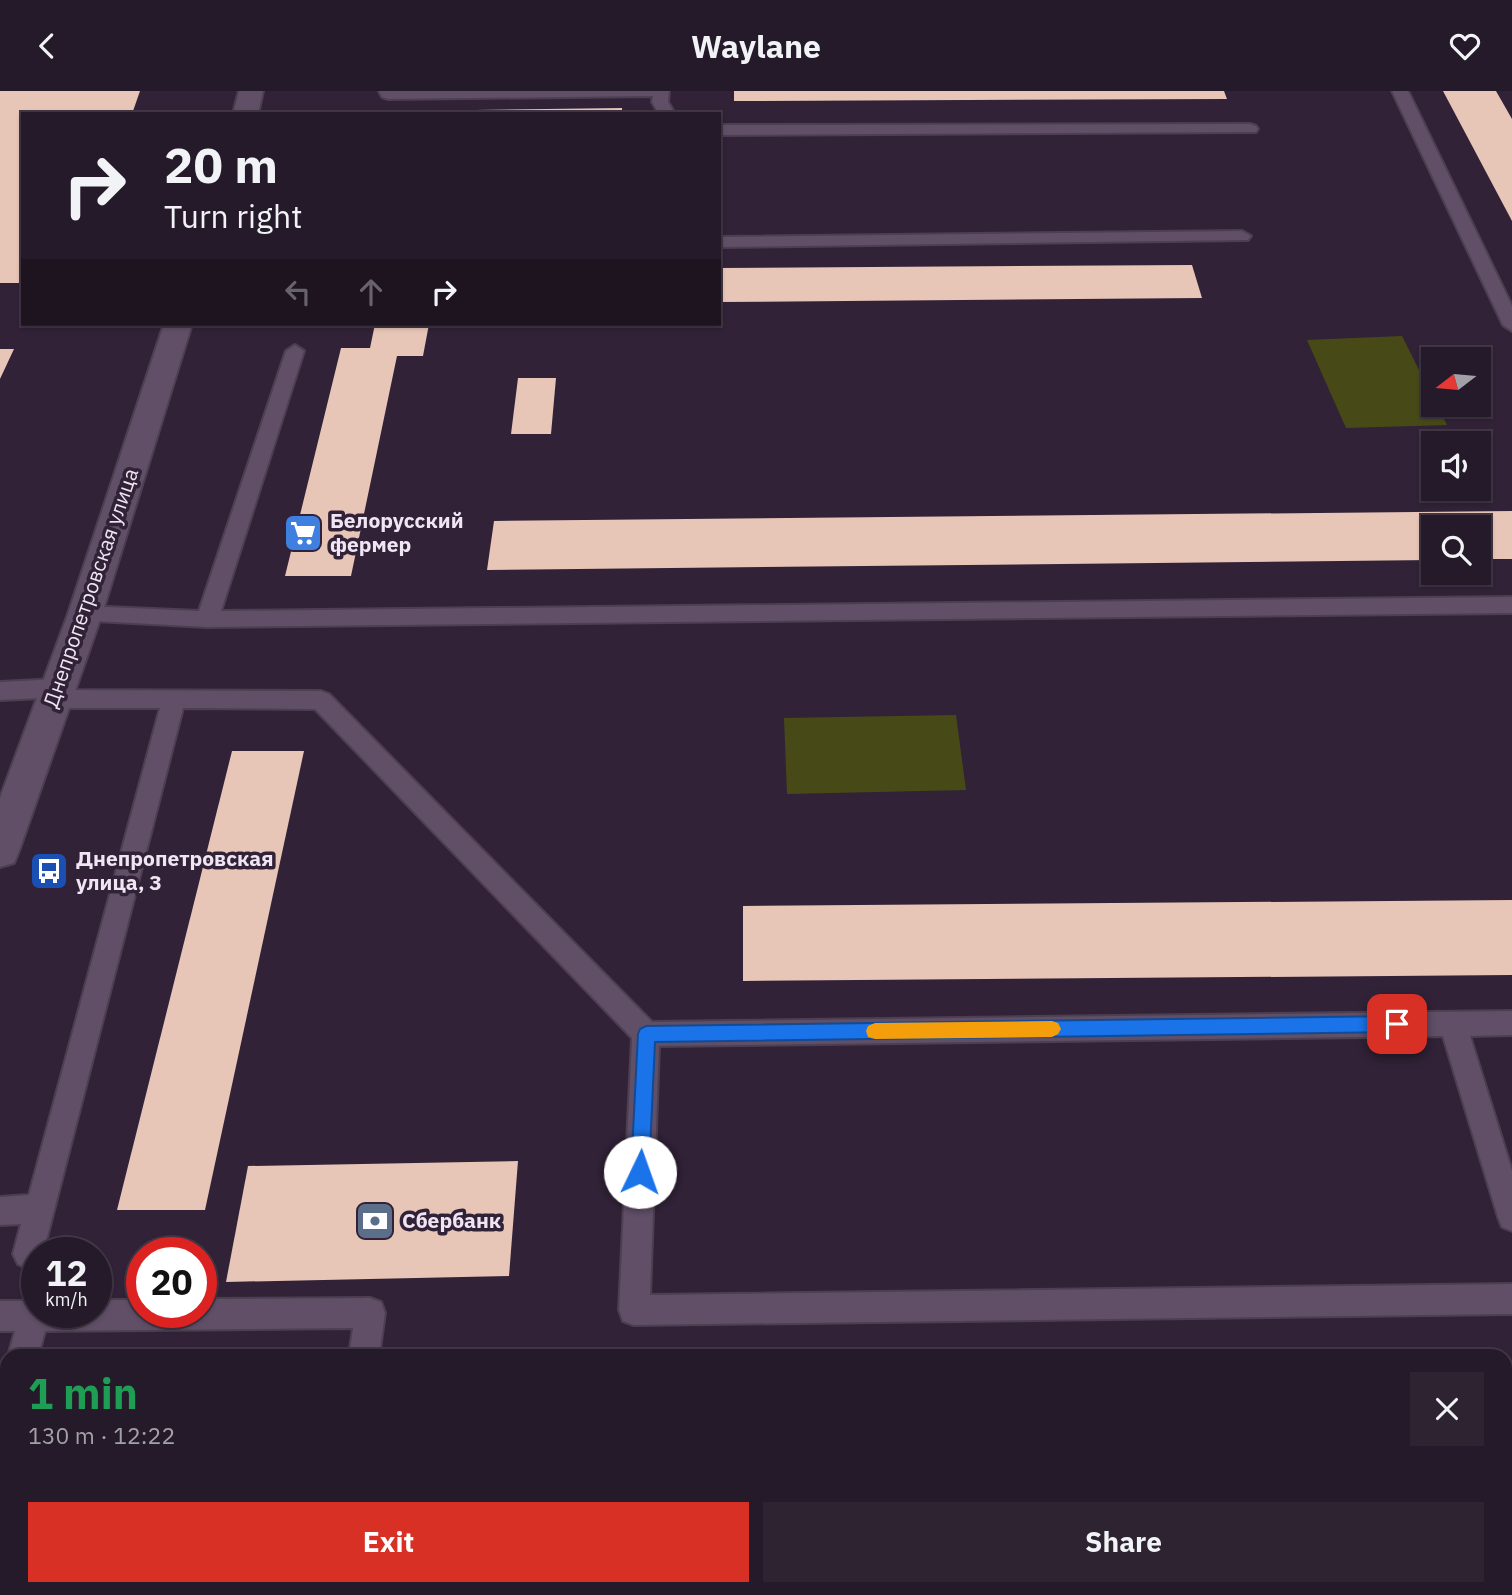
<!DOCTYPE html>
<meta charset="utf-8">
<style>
body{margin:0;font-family:"IBM Plex Sans",sans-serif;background:#2d2331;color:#f1f3f6;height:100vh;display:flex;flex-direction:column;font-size:26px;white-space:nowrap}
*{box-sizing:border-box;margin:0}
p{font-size:23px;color:#a3a1a8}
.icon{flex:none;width:38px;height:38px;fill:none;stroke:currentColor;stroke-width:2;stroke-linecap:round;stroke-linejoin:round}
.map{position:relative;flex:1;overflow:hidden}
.panel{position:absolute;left:0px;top:1258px;width:1512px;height:247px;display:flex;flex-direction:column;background:#251a29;border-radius:21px 21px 0 0;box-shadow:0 2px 5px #0004,0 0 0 2px #423846}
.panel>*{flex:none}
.top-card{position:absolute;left:21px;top:21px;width:700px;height:214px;border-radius:0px;box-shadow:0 2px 5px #0004,0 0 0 2px #423846;background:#251a29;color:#f1f3f6;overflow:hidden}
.needle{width:46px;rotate:254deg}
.buttons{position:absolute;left:1421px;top:256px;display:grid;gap:14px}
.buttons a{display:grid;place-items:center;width:70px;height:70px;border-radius:0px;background:#251a29;box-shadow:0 2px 5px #0004,0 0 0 2px #423846;font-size:35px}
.speed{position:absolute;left:21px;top:1146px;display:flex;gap:14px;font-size:35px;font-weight:700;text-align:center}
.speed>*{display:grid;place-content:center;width:91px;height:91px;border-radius:50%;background:#251a29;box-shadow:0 2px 5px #0004,0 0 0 2px #423846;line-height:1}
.speed small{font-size:18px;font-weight:400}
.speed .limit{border:10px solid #d22;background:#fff;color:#111}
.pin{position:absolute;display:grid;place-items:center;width:60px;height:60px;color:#fff;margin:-30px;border-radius:14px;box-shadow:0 4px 10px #0006}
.me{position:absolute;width:77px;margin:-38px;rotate:3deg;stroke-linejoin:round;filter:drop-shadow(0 0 5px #0008)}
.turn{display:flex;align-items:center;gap:24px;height:147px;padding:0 28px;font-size:32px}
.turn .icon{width:91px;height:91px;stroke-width:2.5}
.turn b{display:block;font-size:49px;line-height:60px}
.lanes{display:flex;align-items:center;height:66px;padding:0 28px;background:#0003;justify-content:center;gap:35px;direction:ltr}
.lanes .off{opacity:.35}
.round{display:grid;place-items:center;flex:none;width:74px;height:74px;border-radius:0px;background:#2d2331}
.summary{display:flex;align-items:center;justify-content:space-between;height:119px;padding:0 28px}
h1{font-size:42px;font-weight:800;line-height:52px;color:#1e9e55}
.action{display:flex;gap:14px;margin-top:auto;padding:14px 28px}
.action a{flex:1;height:80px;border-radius:0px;background:#d93025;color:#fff;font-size:28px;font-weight:800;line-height:80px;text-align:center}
.action a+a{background:#2d2331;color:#f1f3f6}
header{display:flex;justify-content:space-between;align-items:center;height:91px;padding:0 28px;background:#251a29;font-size:32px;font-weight:800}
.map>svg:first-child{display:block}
.green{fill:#474a17}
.building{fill:#e7c5b7}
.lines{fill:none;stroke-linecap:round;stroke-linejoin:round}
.service-casing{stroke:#4c3f51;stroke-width:4}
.tertiary-casing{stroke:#4c3f51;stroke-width:4}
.service{fill:#604f67;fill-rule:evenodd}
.tertiary{fill:#604f67;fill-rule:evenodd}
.route{fill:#1a73e8;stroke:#114b97;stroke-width:2}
.slow{fill:#f59e0b}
.labels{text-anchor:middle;stroke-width:7;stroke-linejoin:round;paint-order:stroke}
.poi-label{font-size:21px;font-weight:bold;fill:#efe5f3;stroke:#312237;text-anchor:start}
.street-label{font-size:21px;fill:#efe5f3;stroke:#312237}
</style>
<header><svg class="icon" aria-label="back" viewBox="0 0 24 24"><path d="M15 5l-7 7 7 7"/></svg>Waylane<svg class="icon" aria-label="heart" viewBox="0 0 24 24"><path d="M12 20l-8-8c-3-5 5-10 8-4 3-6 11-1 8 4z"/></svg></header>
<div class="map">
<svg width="1512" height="1504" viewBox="0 0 1512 1504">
<rect width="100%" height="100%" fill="#312237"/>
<!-- green -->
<g class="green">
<polygon points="1402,245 1433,307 1433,313 1436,313 1447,334 1346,337 1307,249"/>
<polygon points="956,624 966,699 787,703 784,627"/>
</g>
<!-- building -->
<g class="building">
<polygon points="0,0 140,0 132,23 23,23 23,192 0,192"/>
<polygon points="734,0 1224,0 1227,8 734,10"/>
<polygon points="1443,0 1496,0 1512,28 1512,130"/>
<polygon points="622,17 622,23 407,23 407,20"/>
<polygon points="1192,174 1202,207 719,211 719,177"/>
<polygon points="375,233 429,233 423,265 397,265 351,485 285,485 341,257 370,257"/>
<polygon points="0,258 14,258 0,288"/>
<polygon points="518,287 556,287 551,343 511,343"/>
<polygon points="1512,420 1512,468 1479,468 1479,436 1433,436 1433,469 487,479 494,430"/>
<polygon points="232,660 304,660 205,1119 117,1119"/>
<polygon points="1512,809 1512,884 743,890 743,815"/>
<polygon points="518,1070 509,1185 226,1191 248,1075"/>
<polygon points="1512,1332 1512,1463 1505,1463 1505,1333"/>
<polygon points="58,1498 162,1498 161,1504 56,1504"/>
</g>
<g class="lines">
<defs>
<g id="service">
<polygon points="379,0 669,0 668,11 675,23 659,23 652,11 653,5 388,8 382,6"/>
<polygon points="1392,0 1408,0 1512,215 1512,240 1503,234"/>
<polygon points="1250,33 1256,35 1258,38 1256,41 719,44 719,34"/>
<polygon points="1242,140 1251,145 1248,149 719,156 719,146"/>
<polygon points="295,254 304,260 221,520 1512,506 1512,522 207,536 77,529 74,523 77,517 85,515 199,520 286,260"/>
<polygon points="58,588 66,591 68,599 321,600 329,603 652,931 1512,920 1512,944 1470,945 1512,1080 1512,1140 1502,1136 1498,1126 1443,945 659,955 650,1204 1512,1193 1512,1223 634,1234 623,1230 619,1219 632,947 315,618 183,617 43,1162 37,1162 37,1174 28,1178 18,1173 13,1163 21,1133 0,1134 0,1106 29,1104 160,617 54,617 46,614 43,607 0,609 0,591"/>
<polygon points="370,1207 381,1211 385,1222 379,1265 349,1265 353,1237 45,1240 38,1265 8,1265 15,1240 0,1240 0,1210 37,1210 37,1222 96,1222 96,1209 142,1209 142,1222 201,1222 201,1208"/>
<polygon points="7,1309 7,1364 0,1367 0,1312"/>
<polygon points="189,1498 223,1498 221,1504 187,1504"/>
</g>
<g id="tertiary">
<polygon points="239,0 263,0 258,23 233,23"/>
<polygon points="164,233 192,233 102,523 19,760 14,772 0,776 0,707 68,523"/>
</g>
</defs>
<!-- service casing -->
<use href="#service" class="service-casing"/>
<!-- tertiary casing -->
<use href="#tertiary" class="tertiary-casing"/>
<!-- service -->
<use href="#service" class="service"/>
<!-- tertiary -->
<use href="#tertiary" class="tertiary"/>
</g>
<!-- route -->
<polygon class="route" points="1397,925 1403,928 1406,933 1403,939 1397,941 655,951 649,1081 647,1087 640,1090 633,1087 631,1081 638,943 640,938 646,935"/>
<!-- slow -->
<polygon class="slow" points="1052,930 1058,932 1061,938 1058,943 1052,946 875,948 868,946 866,940 868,935 875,932"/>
<!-- icons -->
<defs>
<symbol id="supermarket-square" viewBox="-11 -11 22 22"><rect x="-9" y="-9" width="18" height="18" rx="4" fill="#3f7fe0" stroke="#312237"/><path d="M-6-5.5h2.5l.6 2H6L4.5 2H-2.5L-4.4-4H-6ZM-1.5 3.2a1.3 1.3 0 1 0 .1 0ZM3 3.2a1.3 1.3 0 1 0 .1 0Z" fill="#fff"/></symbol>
<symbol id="bus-square" viewBox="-11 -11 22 22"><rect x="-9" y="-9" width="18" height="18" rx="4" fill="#1a4fb4" stroke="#312237"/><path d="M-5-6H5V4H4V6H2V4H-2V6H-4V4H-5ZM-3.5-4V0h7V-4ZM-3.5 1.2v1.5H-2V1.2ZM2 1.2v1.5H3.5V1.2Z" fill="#fff"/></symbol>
<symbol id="bank-square" viewBox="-11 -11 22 22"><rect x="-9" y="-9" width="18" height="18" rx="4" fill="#5c6f8a" stroke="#312237"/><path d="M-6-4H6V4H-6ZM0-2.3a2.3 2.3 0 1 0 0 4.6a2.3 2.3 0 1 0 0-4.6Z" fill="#fff"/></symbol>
</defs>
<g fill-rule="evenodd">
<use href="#supermarket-square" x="281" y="420" width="44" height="44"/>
<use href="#bus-square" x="27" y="758" width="44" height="44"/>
<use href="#bank-square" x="353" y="1108" width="44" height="44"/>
</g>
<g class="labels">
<!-- poi labels -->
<g class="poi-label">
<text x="330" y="437">Белорусский<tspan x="330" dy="24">фермер</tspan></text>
<text x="76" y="775">Днепропетровская<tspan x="76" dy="24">улица, 3</tspan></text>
<text x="402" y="1137">Сбербанк</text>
</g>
<!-- street labels -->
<g class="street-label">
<text transform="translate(91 497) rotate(-71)" y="7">Днепропетровская улица</text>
</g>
</g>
</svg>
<div class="buttons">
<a><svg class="needle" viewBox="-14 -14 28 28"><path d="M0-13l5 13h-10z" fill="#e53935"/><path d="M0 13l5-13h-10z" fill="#a3a1a8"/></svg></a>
<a><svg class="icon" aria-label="sound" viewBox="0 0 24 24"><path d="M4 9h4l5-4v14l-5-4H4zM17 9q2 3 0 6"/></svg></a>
<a><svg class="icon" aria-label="search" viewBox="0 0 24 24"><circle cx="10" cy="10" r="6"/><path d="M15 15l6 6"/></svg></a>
</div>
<div class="speed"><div>12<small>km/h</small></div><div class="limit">20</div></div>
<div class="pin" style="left:1397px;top:933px;background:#d93025"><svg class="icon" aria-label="arrive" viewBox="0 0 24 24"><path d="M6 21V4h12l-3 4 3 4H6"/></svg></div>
<svg class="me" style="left:640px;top:1081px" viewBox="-20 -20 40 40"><circle r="19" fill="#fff"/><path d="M0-13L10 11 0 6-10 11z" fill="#1a73e8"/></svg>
<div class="top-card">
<div class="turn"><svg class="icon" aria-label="right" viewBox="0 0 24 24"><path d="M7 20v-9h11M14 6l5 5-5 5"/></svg><div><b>20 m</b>Turn right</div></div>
<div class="lanes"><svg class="icon off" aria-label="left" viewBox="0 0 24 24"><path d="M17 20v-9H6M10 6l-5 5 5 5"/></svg><svg class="icon off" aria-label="ahead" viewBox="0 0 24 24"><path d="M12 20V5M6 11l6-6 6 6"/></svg><svg class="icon" aria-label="right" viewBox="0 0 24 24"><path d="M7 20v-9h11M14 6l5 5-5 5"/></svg></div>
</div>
<section class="panel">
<div class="summary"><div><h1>1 min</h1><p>130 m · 12:22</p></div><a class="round"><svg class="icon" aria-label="close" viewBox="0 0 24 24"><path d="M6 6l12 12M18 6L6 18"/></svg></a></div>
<div class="action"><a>Exit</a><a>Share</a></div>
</section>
</div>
